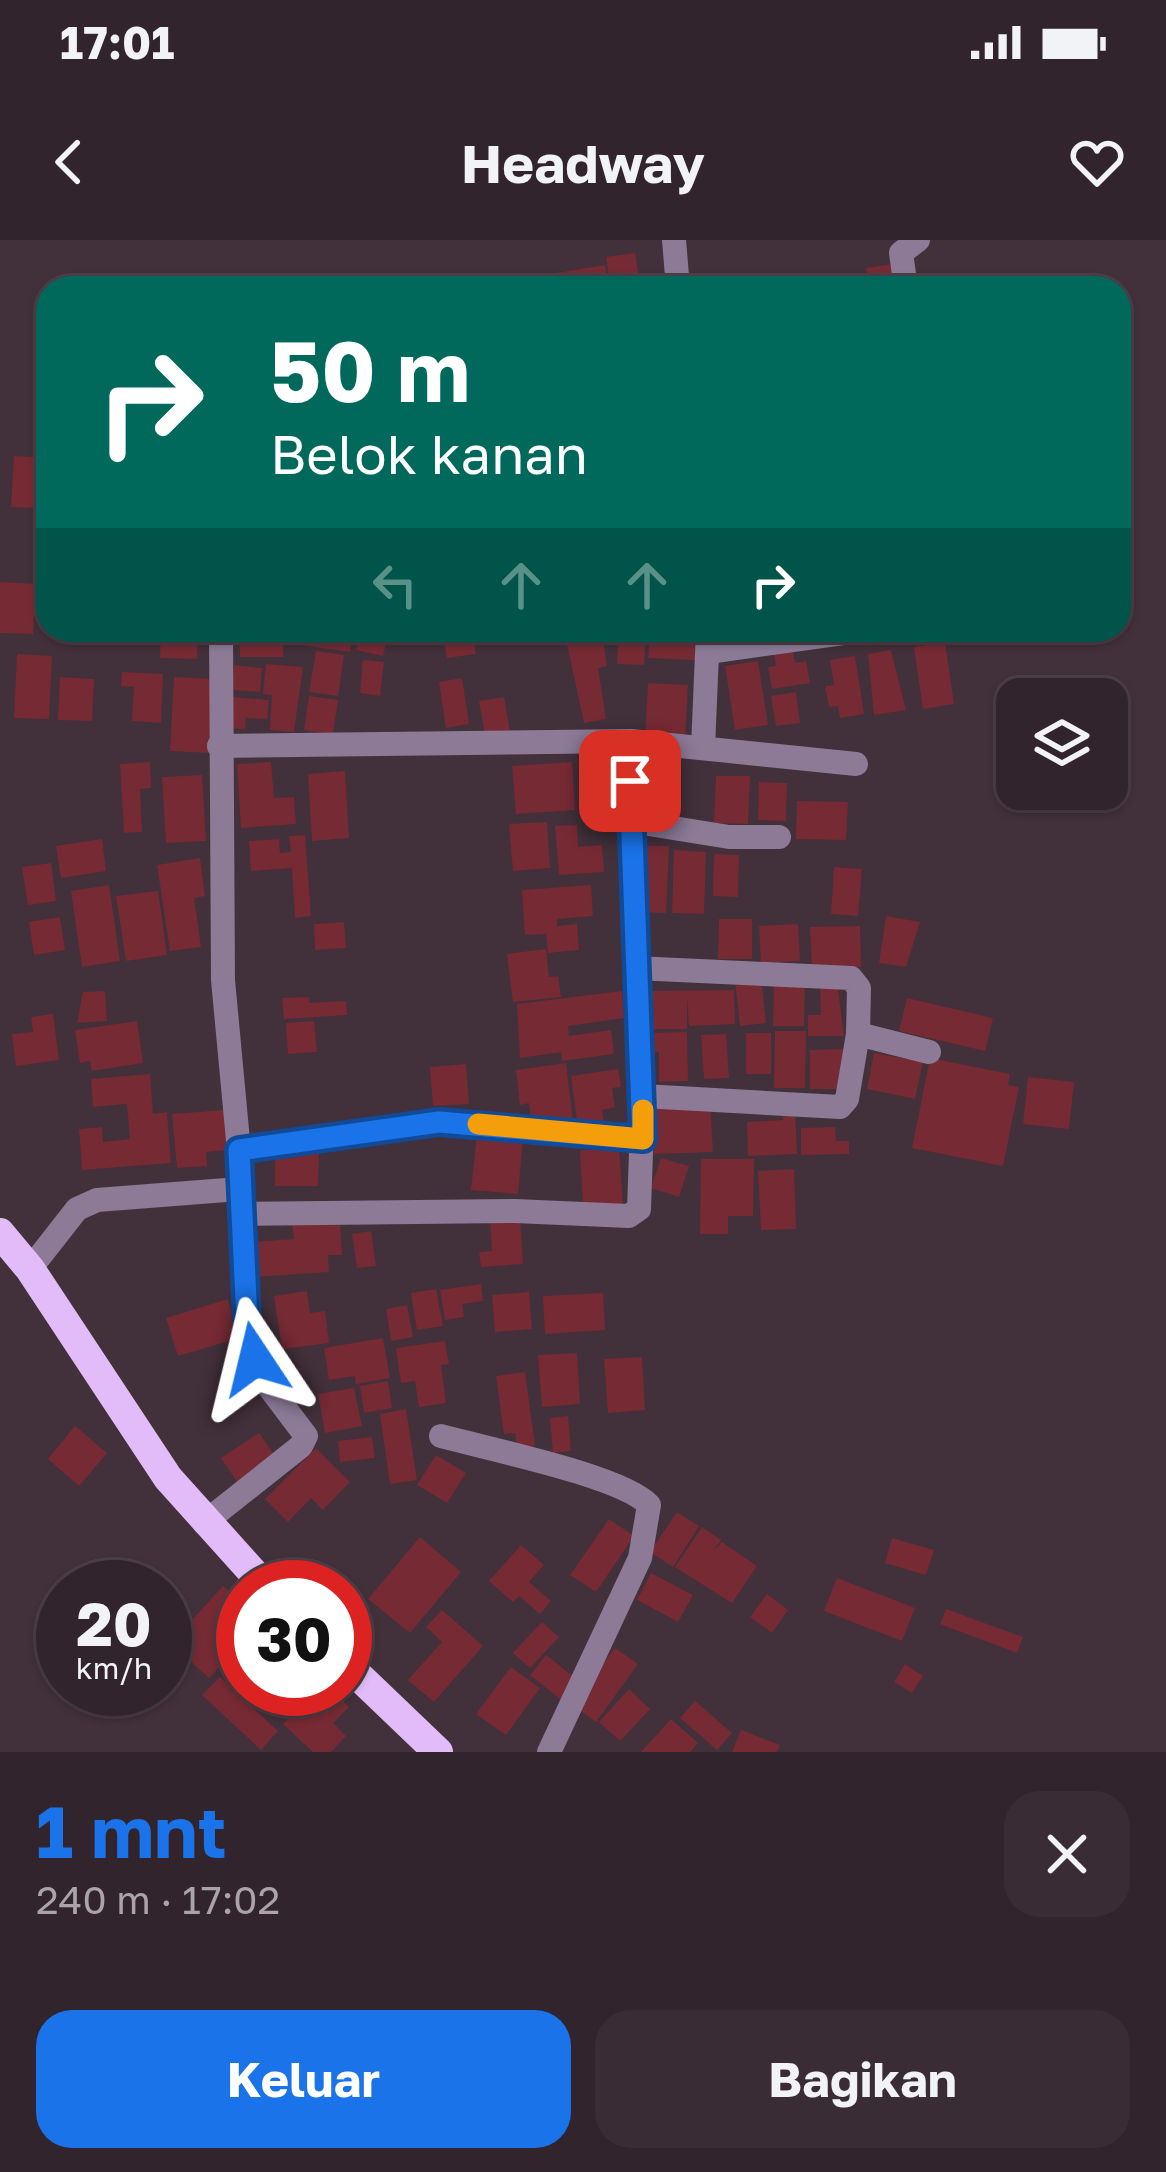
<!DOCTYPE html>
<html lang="id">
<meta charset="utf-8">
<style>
body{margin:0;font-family:"Golos Text",sans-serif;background:#3a2c34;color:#f1f3f6;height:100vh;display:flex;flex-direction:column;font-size:45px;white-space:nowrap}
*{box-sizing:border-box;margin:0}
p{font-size:39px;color:#a8a4a9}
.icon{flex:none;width:66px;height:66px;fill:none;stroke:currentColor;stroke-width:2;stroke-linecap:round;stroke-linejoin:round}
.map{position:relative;height:1512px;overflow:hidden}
.sheet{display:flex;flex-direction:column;background:#32242c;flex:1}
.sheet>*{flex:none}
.guide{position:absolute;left:36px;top:36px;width:1095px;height:366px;border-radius:36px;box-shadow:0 3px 9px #0004,0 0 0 3px #4d4148;background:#00695c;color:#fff;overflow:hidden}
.controls{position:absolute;left:996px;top:438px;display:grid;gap:24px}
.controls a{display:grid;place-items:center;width:132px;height:132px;border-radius:24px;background:#32242c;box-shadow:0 3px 9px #0004,0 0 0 3px #4d4148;font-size:60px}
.speed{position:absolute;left:36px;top:1320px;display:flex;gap:24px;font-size:60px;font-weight:700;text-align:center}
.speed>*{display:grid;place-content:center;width:156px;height:156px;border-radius:50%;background:#32242c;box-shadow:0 3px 9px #0004,0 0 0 3px #4d4148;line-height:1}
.speed small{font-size:30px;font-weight:400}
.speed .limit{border:18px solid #d22;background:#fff;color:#111}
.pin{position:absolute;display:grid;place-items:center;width:102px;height:102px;color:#fff;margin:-51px;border-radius:24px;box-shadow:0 6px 18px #0006}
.me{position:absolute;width:132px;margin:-66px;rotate:350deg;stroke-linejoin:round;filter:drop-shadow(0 0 9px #0008)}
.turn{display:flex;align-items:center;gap:42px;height:252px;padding:0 36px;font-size:54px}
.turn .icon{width:156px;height:156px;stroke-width:2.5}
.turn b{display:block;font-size:84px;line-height:102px}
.lanes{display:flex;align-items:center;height:114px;padding:0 36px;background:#0003;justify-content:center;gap:60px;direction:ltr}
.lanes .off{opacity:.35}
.round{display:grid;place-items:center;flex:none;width:126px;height:126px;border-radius:36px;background:#3a2c34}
.summary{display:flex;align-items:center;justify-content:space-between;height:204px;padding:0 36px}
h1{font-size:72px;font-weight:700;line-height:90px;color:#1a73e8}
.action{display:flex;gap:24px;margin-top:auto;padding:24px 36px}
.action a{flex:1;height:138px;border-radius:36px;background:#1a73e8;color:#fff;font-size:48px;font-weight:700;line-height:138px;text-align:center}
.action a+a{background:#3a2c34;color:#f1f3f6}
.status{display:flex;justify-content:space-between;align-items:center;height:84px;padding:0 60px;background:#32242c;direction:ltr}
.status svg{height:33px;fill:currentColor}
header{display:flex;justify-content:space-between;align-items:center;height:156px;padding:0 36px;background:#32242c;font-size:54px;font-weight:700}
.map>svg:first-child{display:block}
.building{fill:#762a34}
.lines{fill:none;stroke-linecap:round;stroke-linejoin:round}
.street{stroke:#8c7a97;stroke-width:24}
.primary{stroke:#e2bcf8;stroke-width:30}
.route-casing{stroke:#114b97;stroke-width:30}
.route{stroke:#1a73e8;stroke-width:21}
.slow{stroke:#f59e0b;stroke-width:21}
</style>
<div class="status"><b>17:01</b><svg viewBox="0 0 49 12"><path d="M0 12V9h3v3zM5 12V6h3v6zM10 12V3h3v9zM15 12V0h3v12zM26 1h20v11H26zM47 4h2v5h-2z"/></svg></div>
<header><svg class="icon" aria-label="back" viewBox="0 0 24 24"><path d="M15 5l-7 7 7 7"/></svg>Headway<svg class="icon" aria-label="heart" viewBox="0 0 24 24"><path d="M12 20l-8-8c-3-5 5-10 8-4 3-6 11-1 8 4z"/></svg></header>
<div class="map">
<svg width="1166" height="1512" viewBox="0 0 1166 1512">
<rect width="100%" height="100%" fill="#42303a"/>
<!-- building -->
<g class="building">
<polygon points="635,13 641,47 611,48 606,17"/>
<polygon points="892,24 896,48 870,48 866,28"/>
<polygon points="605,25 609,48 559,48 556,33"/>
<polygon points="14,216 48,218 48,240 37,239 35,268 11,267"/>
<polygon points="0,342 36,344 33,394 0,393"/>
<polygon points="161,390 198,390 197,419 160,418"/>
<rect x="240" y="390" width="43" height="27"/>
<polygon points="303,390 353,390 350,412 301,405"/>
<polygon points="361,390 389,390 383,416 356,410"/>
<polygon points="442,390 472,390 476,414 447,418"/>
<polygon points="564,390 602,390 607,426 598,428 606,479 584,483"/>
<polygon points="619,390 646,390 644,425 617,424"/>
<polygon points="650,390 696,390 695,420 648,418"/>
<polygon points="945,402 954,464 923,469 914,407"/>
<polygon points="891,410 906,470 874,475 868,414"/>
<polygon points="316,411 344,415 338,456 309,452"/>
<polygon points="793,411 795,423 806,421 810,443 772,449 768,427 776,426 774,414"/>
<polygon points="17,414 52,416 49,479 14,478"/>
<polygon points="855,416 864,474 840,478 838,466 829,467 825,446 834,445 830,420"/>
<polygon points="363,420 384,422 380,456 360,453"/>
<polygon points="758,421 768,485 735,490 725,426"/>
<polygon points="266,424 303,427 294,492 270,490 272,455 263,454"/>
<polygon points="234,425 262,428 260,452 232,450"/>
<polygon points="122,432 163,434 161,483 132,481 134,447 121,446"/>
<polygon points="60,437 94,439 92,481 58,480"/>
<polygon points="174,437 212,439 209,513 170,511"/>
<polygon points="462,438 469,484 446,488 439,442"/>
<polygon points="648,443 688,445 685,501 645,498"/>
<polygon points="796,452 800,483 776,486 771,456"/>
<polygon points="309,456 338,460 333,494 304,490"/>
<polygon points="230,457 269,460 267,479 246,478 245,489 227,488"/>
<polygon points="504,457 510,492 485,496 479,461"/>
<polygon points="150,522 151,548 140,549 142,592 124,593 120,524"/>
<polygon points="271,522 274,558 294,557 296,584 241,588 237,524"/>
<polygon points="572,522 575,570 516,574 512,526"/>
<polygon points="648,522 674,523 673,575 646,574"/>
<polygon points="345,531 349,598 312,601 308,534"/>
<polygon points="202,535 206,601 166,603 162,537"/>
<polygon points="716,536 750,536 748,584 714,583"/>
<polygon points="759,542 787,543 786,581 758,580"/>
<polygon points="621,544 623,574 582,577 580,547"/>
<polygon points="797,561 848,562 846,600 796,599"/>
<polygon points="547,582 550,628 513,631 509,584"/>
<polygon points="577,585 578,607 602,605 604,632 559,635 555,586"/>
<polygon points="305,595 311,676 295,678 292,628 251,631 249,601 279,599 280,613 291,612 289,596"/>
<polygon points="102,599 106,631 61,638 56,606"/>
<polygon points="640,606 669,606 666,673 637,672"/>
<polygon points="674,610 706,612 704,674 672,673"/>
<polygon points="714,614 739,615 738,657 713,656"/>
<polygon points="200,618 205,656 194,658 201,707 170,711 157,625"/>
<polygon points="51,623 56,661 28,665 22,627"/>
<polygon points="834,627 862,629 858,676 831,674"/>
<polygon points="109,645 120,721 82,727 71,651"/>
<polygon points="591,645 593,676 557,679 557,686 577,684 579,710 548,713 546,694 525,695 522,650"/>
<polygon points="158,651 167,715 126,721 116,656"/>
<polygon points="886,676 920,682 906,727 879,723"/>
<polygon points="60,677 65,710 34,715 29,682"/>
<polygon points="719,679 752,679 752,719 718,719"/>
<polygon points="344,682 346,708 315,710 314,684"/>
<polygon points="798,684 800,721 761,723 759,686"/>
<polygon points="860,686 861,727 812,728 810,687"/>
<polygon points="546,709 549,737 558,736 561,757 513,762 507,714"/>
<polygon points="761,737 766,783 740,786 735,740"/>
<polygon points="774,741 805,741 804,786 773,786"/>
<polygon points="820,741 837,741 844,796 808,796 808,775 821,775"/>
<polygon points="734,750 735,784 689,786 687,757 687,789 642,789 642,751"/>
<polygon points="105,751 107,781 77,783 83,752"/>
<polygon points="622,751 624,778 568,786 569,796 611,790 614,814 562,821 561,812 520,818 517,764"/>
<polygon points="309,757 309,763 346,761 347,775 284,779 282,758"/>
<polygon points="907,758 993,778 985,811 899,791"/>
<polygon points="53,774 59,820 16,826 12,794 33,792 31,777"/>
<polygon points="137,781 143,823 92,831 90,821 80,823 75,790"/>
<polygon points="314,781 317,812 288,814 286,783"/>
<polygon points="775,791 806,791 805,848 774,848"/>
<polygon points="687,792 688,841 659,842 659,812 643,813 642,793"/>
<rect x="746" y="793" width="25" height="41"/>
<polygon points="726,794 729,838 704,839 701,795"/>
<polygon points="843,809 843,849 810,849 810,810"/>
<polygon points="874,813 923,822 915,859 867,849"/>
<polygon points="930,818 1010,834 1008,845 1019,847 1003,926 912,908"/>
<polygon points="566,823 573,882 532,887 529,863 520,865 516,830"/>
<polygon points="466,824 469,864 433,866 430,827"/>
<polygon points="618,829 621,847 612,848 615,867 602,870 604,884 578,888 571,836"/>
<polygon points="150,834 153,874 167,872 171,923 82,930 79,889 102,887 103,902 130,899 127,864 93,867 91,839"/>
<polygon points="1028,837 1074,842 1069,889 1023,884"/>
<polygon points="710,865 713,912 654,914 651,868"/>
<polygon points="225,870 229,910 206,912 207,926 177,928 172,874"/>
<polygon points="782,871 795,871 797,914 748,916 747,882 783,880"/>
<polygon points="835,887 836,901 849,901 849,914 801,915 801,888"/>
<polygon points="477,894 523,898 518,954 471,950"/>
<polygon points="619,908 623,964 583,967 580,910"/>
<polygon points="275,909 319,909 318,946 275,946"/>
<polygon points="661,918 689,926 679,957 651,948"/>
<polygon points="701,919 754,919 753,976 728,976 728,994 700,994"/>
<polygon points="794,929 796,989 761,990 758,931"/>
<polygon points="520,979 523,1024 481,1027 479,1012 492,1011 490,981"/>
<polygon points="340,980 342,1015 328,1015 329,1032 255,1037 252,1002 294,999 292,984"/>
<polygon points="371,991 376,1026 357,1028 352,994"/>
<polygon points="481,1044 483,1061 462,1064 464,1077 445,1080 440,1050"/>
<polygon points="436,1049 443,1086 417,1090 411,1053"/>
<polygon points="307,1051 310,1073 325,1071 329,1103 282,1109 274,1056"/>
<polygon points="529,1052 532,1089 495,1092 492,1055"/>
<polygon points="603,1053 605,1090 545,1094 543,1056"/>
<polygon points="228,1059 239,1098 178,1116 166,1078"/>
<polygon points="407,1065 413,1097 391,1101 386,1069"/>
<polygon points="383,1098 390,1138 356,1144 355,1136 329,1140 324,1108"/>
<polygon points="445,1101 449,1124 441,1125 446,1163 419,1167 415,1141 401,1143 396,1108"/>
<polygon points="577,1113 580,1164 542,1167 538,1115"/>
<polygon points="642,1117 645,1170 608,1173 604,1119"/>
<polygon points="525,1132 535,1206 517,1208 515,1193 504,1194 496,1136"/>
<polygon points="388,1141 392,1168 364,1173 360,1146"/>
<polygon points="354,1148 362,1186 325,1193 318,1154"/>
<polygon points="406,1169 417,1240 390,1244 380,1174"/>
<polygon points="568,1176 571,1211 553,1213 550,1178"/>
<polygon points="75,1186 107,1213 79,1246 48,1219"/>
<polygon points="259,1193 278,1220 240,1246 221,1218"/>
<polygon points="372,1197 375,1218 340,1222 338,1201"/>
<polygon points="316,1208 350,1242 323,1270 311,1258 288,1282 265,1259"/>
<polygon points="436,1215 466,1233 447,1263 417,1245"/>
<polygon points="677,1272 699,1286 673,1327 650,1312"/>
<polygon points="609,1279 634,1296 596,1352 570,1335"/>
<polygon points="702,1287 721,1300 713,1311 722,1302 757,1326 732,1363 675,1327"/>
<polygon points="420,1297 461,1332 410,1393 368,1359"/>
<polygon points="892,1298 934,1310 926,1335 885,1323"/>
<polygon points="521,1305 544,1325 529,1342 551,1361 540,1374 519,1356 513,1362 489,1341"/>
<polygon points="651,1333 693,1355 678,1382 637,1360"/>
<polygon points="837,1338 915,1368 902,1401 824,1371"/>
<polygon points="223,1346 243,1363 243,1401 209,1438 171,1403"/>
<polygon points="767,1354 788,1370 772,1393 750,1377"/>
<polygon points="946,1369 1023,1397 1017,1413 940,1384"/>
<polygon points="442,1370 483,1406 434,1462 408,1440 442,1402 426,1387"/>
<polygon points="542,1382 559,1397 530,1428 513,1413"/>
<polygon points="615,1408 638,1424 596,1482 573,1465"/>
<polygon points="546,1415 580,1442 564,1462 530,1435"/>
<polygon points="905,1424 923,1436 912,1453 894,1442"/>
<polygon points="511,1427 540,1448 506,1495 476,1474"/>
<polygon points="220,1437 278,1491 261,1510 202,1455"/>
<polygon points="287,1449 314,1449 283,1479 270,1466"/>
<polygon points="318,1449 330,1449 349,1467 333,1483 346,1496 331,1512 313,1512 283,1484"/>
<polygon points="629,1449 650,1469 620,1501 599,1482"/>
<polygon points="695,1461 732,1493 717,1510 680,1478"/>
<polygon points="671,1479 698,1503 690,1512 641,1512"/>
<polygon points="741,1490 780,1505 777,1512 732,1512"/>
</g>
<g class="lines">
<!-- street -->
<g class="street">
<polyline points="674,0 678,48"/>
<polyline points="906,48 901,13 918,0"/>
<polyline points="708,412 865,390"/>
<polyline points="219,506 631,501 856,524"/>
<polyline points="703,508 708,390"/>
<polyline points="630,581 729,597 779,597"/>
<polyline points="635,728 851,738 859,748 858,794 929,812"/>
<polyline points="643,856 840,867 847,859 858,794"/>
<polyline points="239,911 439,882 643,899"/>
<polyline points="239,974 515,971 629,976 639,969 643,856 631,501"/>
<polyline points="30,1029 77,969 97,960 239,949"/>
<path d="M 441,1196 C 484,1208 623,1236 649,1265 L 640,1318 L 549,1512"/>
<polyline points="204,1283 301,1206 306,1196 266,1143 247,1081 239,911 223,740 221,390"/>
</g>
<!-- primary -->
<g class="primary">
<polyline points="0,993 30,1029 168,1238 266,1347"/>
<polyline points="345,1423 438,1512"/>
</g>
</g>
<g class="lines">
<defs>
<polyline id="route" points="255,1119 247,1081 239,910 439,882 643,899 630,541"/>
</defs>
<!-- route casing -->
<use href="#route" class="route-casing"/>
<!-- route -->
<use href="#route" class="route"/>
<!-- slow -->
<polyline class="slow" points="478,884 643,899 643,870"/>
</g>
</svg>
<div class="controls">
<a><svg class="icon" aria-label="layers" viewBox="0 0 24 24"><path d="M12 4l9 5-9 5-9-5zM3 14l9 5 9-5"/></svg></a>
</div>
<div class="speed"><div>20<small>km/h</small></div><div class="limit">30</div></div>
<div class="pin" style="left:630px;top:541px;background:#d93025"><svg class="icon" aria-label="arrive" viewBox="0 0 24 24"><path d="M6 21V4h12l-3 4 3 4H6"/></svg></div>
<svg class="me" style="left:255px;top:1119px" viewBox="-20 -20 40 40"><path d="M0-17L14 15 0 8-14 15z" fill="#1a73e8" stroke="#fff" stroke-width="4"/></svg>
<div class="guide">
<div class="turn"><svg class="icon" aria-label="right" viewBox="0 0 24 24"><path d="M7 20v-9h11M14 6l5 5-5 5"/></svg><div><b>50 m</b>Belok kanan</div></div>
<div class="lanes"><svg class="icon off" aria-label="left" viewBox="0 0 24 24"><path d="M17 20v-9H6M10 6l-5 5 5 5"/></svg><svg class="icon off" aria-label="ahead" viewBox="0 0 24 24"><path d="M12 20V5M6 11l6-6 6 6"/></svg><svg class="icon off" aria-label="ahead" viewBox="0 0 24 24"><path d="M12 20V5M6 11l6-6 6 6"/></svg><svg class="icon" aria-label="right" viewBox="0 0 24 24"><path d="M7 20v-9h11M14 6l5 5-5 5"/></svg></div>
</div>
</div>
<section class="sheet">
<div class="summary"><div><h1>1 mnt</h1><p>240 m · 17:02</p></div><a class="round"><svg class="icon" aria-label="close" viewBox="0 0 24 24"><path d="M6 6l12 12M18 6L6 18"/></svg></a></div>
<div class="action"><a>Keluar</a><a>Bagikan</a></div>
</section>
